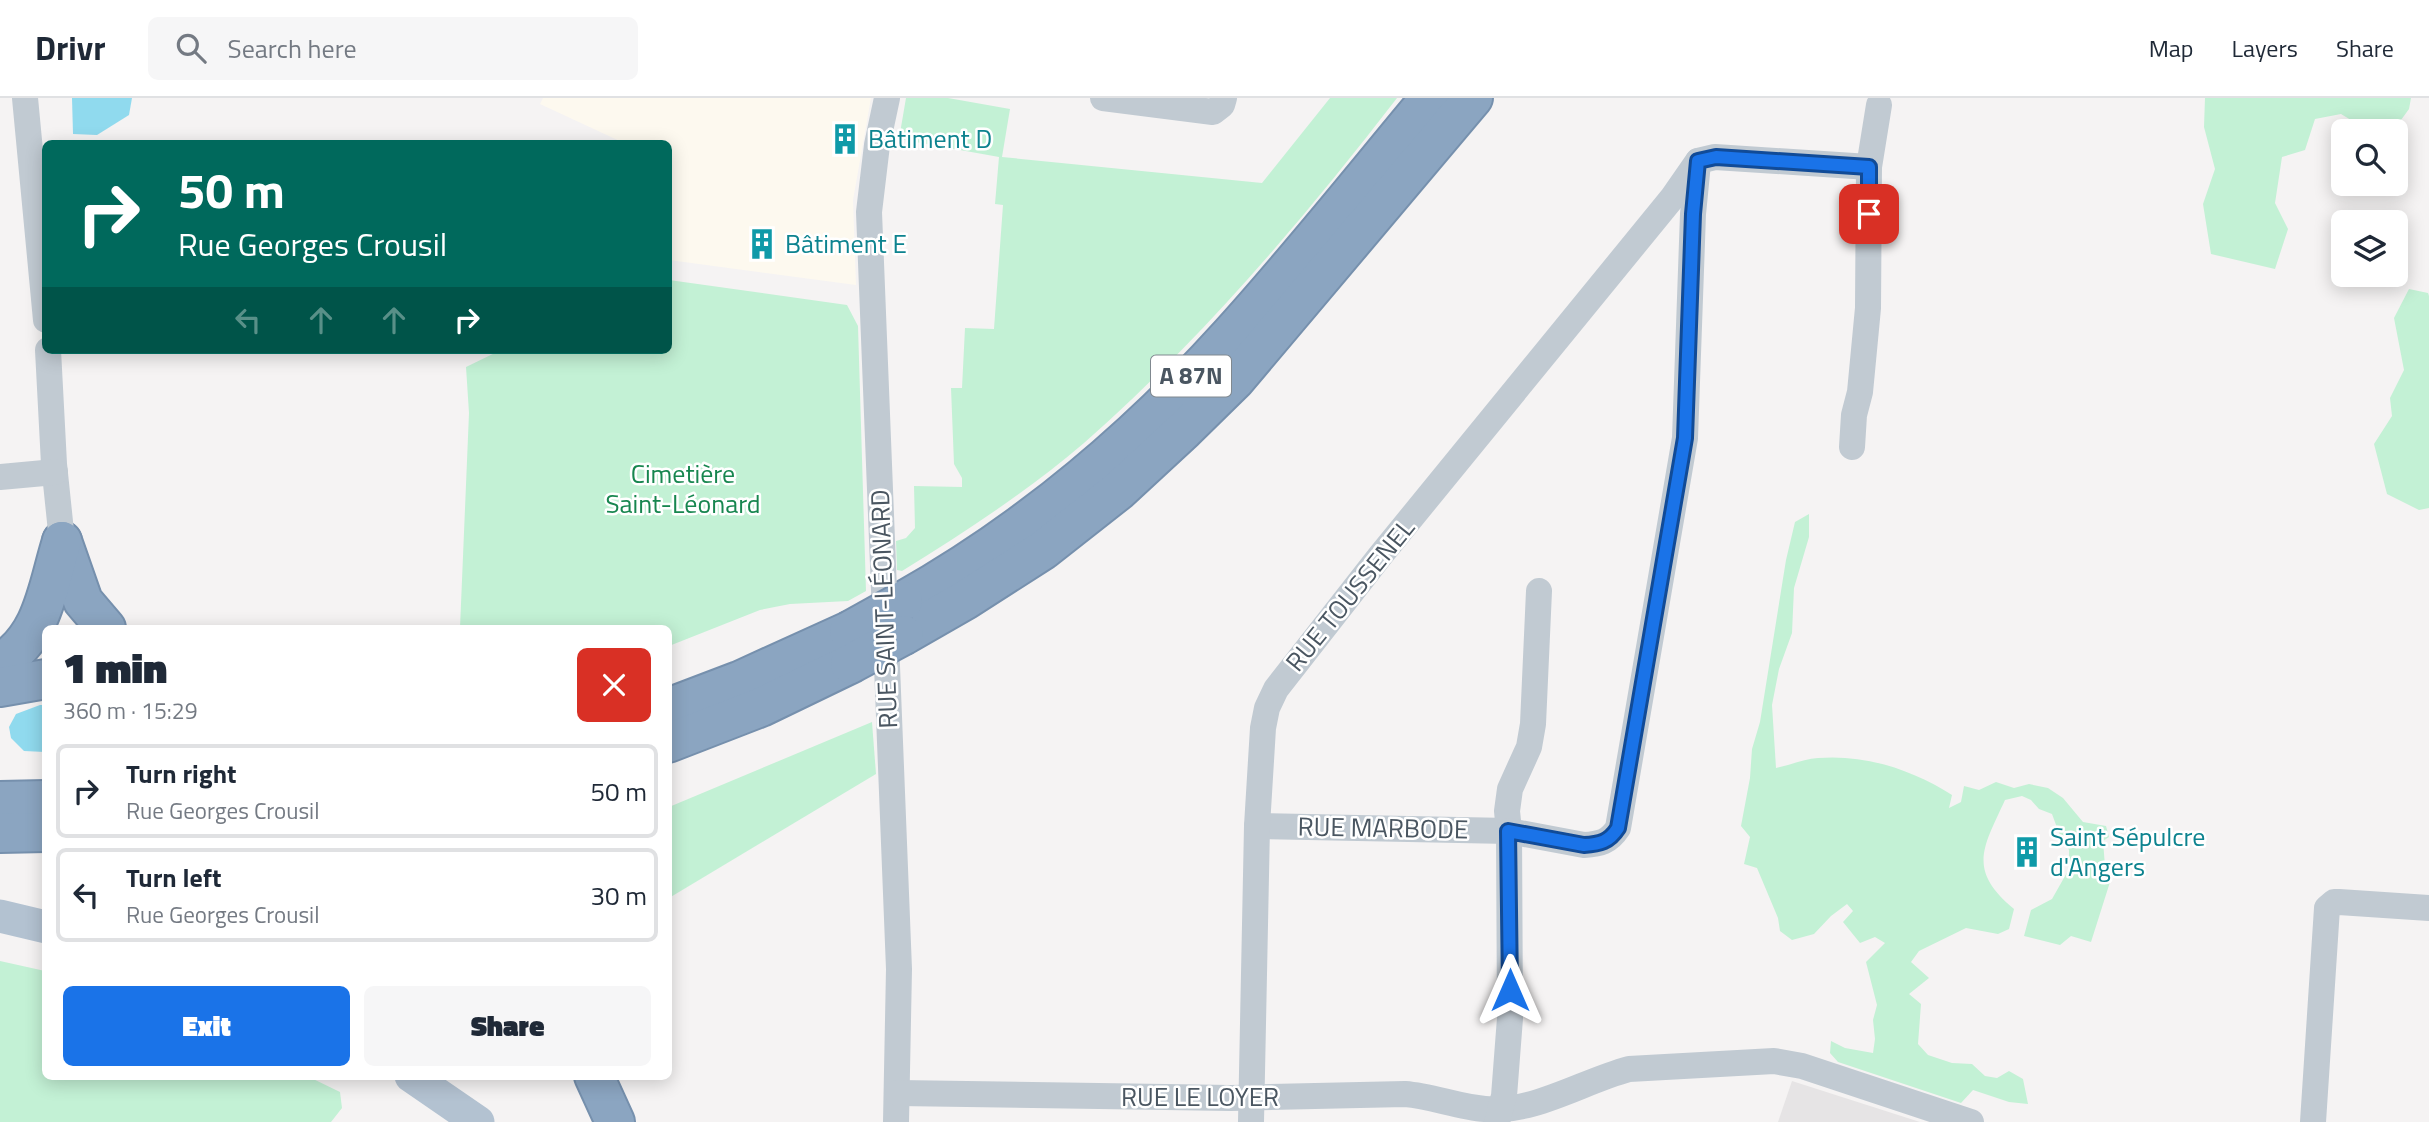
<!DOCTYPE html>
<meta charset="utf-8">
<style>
body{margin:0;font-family:"Titillium Web",sans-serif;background:#f6f6f7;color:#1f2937;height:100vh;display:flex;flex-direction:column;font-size:26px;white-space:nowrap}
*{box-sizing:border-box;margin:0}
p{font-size:23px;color:#747a83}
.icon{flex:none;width:38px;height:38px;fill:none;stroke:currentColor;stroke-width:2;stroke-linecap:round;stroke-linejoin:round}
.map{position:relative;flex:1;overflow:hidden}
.side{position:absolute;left:42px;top:527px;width:630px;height:455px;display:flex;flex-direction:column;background:#fff;border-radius:10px;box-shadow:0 4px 18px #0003}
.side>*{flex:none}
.guide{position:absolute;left:42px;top:42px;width:630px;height:214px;border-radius:10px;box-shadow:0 4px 18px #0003;background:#00695c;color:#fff;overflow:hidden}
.fabs{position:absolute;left:2331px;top:21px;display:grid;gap:14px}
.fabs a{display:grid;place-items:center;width:77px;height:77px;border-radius:10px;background:#fff;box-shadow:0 4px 18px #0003;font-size:35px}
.pin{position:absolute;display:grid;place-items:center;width:60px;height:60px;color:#fff;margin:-30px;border-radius:14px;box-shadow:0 4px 10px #0006}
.me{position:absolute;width:77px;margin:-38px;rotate:0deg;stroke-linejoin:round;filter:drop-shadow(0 0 5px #0008)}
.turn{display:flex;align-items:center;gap:24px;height:147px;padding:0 21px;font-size:32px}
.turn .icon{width:91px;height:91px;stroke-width:2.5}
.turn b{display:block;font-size:49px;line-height:60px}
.lanes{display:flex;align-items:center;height:66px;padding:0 21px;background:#0003;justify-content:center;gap:35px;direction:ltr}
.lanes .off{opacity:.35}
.round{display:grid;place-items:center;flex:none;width:74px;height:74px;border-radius:10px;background:#f6f6f7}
.summary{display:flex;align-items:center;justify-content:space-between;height:119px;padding:0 21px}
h1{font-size:42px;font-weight:800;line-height:52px}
.button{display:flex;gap:14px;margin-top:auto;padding:14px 21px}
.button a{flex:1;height:80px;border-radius:10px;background:#1a73e8;color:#fff;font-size:28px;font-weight:800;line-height:80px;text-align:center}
.button a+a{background:#f6f6f7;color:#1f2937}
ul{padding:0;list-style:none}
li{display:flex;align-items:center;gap:21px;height:94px;margin:0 14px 10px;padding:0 7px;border:4px solid #e0e1e3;border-radius:10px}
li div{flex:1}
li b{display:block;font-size:26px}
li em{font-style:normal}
header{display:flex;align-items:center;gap:42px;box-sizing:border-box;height:98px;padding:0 35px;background:#fff;border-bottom:2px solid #e0e1e3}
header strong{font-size:33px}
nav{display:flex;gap:38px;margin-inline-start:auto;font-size:24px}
.search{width:490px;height:63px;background:#f6f6f7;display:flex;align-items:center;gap:18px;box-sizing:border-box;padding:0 24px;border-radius:10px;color:#747a83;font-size:26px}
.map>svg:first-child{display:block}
.commercial{fill:#fdf9ef}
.education{fill:#e6e4e5}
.green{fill:#c3f1d5}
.water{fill:#90daee}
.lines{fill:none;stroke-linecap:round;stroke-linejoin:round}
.highway-casing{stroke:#7690ad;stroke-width:42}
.minor{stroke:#c1cad2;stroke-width:26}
.major{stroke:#b3c2d1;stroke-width:33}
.highway{stroke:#8ba5c1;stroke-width:38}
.highway-bridge-casing{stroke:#7690ad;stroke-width:42;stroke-linecap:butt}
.highway-bridge{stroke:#8ba5c1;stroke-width:38}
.route-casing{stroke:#114b97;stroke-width:18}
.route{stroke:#1a73e8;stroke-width:12}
.labels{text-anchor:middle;stroke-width:5;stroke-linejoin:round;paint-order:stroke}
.shield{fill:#fff;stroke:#808990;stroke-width:2}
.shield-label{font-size:24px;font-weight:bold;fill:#4a5661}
.culture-label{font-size:26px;fill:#0d838f;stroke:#fff;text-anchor:start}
.park-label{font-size:26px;fill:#17864f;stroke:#fff}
.street-label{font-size:26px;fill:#4a5661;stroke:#fff}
</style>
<header>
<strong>Drivr</strong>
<div class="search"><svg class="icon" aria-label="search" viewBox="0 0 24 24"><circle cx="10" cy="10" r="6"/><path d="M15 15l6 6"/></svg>Search here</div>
<nav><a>Map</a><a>Layers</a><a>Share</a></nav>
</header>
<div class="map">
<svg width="2429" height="1024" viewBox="0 0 2429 1024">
<rect width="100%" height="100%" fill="#f5f3f3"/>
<!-- commercial -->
<polygon class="commercial" points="543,0 871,0 853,102 856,187 669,162 668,46 624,45 540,6"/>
<!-- education -->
<polygon class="education" points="1792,983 1920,1024 1778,1024"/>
<!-- green -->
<g class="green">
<path d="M 906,0 L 948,0 L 1010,11 L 1002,59 L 1262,85 L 1330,0 L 1397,0 C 1302,123 1202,241 1084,345 C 1028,393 965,434 902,473 L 897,472 L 896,443 L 906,440 L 915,430 L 914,388 L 962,389 L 962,380 L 954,366 L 951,290 L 962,290 L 965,230 L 994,231 L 1003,107 L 995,106 L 999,59 L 899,41 Z"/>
<polygon points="2205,0 2411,0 2409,11 2393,33 2369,33 2341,16 2315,21 2305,52 2282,59 2275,105 2288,131 2275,171 2211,156 2203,106 2215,71 2204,29"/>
<polygon points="669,182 847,207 858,228 866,493 848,503 790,506 760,512 669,548 668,530 460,530 469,315 466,269 501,252 668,252"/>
<polygon points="2409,191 2428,195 2429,198 2429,410 2419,412 2387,396 2374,346 2392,318 2390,300 2404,272 2394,220"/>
<path d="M 1809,416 L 1809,439 L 1794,490 L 1792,535 L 1779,571 L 1772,607 L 1776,670 C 1790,667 1804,661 1818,660 C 1865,656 1913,672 1952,697 L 1949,710 L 1961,704 L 1964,688 L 1979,692 L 1996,684 L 2014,690 L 2029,686 L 2048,690 L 2063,700 L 2083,724 L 2106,728 L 2109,739 L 2103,743 L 2105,768 L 2110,784 L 2091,844 L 2071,838 L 2060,847 L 2024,838 L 2031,812 L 2052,801 L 2069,771 L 2069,752 L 2059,735 L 2052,716 L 2039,711 L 2031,702 L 2022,698 L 2005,702 C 1983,750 1967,772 2014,811 L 2009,831 L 1998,836 L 1966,830 L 1919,853 L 1911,864 L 1929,880 L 1909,896 L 1921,906 L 1918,946 L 1928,957 L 1952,965 L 1972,966 L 1985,978 L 1997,980 L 2009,973 L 2023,981 L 2028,1006 L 2009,1004 L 1973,992 L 1961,1005 L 1838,964 L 1830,955 L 1831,943 L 1845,950 L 1873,955 L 1875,941 L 1873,922 L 1877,907 L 1866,864 L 1885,845 L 1875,839 L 1860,845 L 1843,824 L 1853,813 L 1847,806 L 1831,818 L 1814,836 L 1792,842 L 1780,833 L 1778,820 L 1757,770 L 1744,766 L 1750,739 L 1741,728 L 1750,680 L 1752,651 L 1760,624 L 1786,462 L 1795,424 Z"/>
<polygon points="872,624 876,676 669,800 669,709"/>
<polygon points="0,863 45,873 46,978 307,978 340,994 342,1010 331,1024 0,1024"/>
</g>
<!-- water -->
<g class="water">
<polygon points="72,0 132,0 129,17 97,37 73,36"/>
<polygon points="40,607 45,607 45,654 24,653 11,640 9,629 16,616"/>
</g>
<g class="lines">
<defs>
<g id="highway">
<polyline points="62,443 83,503 106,530"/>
<path d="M 903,503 C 1026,434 1137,340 1231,236 C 1300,160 1364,79 1430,0"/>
<polyline points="904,537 965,502 1043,452 1118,393 1184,332 1235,282 1473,0"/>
<path d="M 0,565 C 44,539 48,487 62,443"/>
<polyline points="0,589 46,581"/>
<polyline points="668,610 739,583 849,533"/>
<polyline points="668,645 761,609 850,566"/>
<polyline points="0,703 46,702"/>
<polyline points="0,735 46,734"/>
<polyline points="594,978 615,1024"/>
</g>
</defs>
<!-- highway casing -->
<use href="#highway" class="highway-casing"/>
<!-- minor -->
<g class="minor">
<polyline points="25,0 46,222"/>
<polyline points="887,0 877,47 869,114 899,871 896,1024"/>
<polyline points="1103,0 1213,14 1222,7 1224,0"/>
<polyline points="1698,63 1715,59 1869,69"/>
<polyline points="48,252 54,366 62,443"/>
<polyline points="1852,349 1854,317 1860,294 1868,210 1869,69 1879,7"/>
<polyline points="0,379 55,374"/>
<polyline points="1257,728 1509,733 1507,713 1510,691 1529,649 1533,626 1539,493"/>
<path d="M 898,995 L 1231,1000 L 1405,996 C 1432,998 1458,1009 1485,1011 C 1535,1015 1581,984 1629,971 L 1774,963 L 1802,968 L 1971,1024"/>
<polyline points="1251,1024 1257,728 1263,630 1267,610 1276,591 1380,458 1673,99 1698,63"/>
<path d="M 1497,1024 L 1504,998 L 1510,920 L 1509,733 L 1584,747 C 1600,746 1609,744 1618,730 L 1685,340 L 1693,116 L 1698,65"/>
<polyline points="2313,1024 2327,810 2334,804 2339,804 2429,810"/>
</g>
<!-- major -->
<g class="major">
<polyline points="0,818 46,829"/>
<polyline points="411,978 478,1024"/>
</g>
<!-- highway -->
<use href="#highway" class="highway"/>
<defs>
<g id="highway-bridge">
<polyline points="849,533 903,503"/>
<polyline points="850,566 904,537"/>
</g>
</defs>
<!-- highway-bridge casing -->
<use href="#highway-bridge" class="highway-bridge-casing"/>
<!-- highway-bridge -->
<use href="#highway-bridge" class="highway-bridge"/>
</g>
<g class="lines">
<defs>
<path id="route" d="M 1510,892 L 1508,733 L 1584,747 C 1600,746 1609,744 1618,730 L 1685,340 L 1693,116 L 1698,63 L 1716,59 L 1869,69 L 1869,116"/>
</defs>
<!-- route casing -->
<use href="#route" class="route-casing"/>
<!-- route -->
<use href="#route" class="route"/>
</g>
<!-- icons -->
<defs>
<symbol id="building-bare" viewBox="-9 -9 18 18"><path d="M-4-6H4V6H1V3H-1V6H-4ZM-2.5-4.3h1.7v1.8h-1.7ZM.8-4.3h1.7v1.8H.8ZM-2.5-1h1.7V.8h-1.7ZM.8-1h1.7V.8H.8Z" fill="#0f9aa8" stroke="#fff" stroke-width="2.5" paint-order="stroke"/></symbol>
</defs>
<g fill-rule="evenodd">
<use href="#building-bare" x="823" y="19" width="44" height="44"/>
<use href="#building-bare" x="740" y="124" width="44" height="44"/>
<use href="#building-bare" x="2005" y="732" width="44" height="44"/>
</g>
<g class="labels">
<!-- shield labels -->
<rect class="shield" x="1151" y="257.5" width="80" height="41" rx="5"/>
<g class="shield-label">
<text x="1191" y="286">A 87N</text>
</g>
<!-- culture labels -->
<g class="culture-label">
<text x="868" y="50">Bâtiment D</text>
<text x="785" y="155">Bâtiment E</text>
<text x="2050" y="748">Saint Sépulcre<tspan x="2050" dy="30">d'Angers</tspan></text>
</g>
<!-- park labels -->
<g class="park-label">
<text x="683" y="385">Cimetière<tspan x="683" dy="30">Saint-Léonard</tspan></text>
</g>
<!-- street labels -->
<g class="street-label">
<text transform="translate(1350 497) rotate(-51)" y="9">RUE TOUSSENEL</text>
<text transform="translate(884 511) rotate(-92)" y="9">RUE SAINT-LÉONARD</text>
<text transform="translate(1383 730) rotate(1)" y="9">RUE MARBODE</text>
<text x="1200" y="1008">RUE LE LOYER</text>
</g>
</g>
</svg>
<div class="fabs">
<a><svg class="icon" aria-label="search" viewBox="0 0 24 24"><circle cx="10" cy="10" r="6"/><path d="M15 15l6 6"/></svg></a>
<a><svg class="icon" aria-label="layers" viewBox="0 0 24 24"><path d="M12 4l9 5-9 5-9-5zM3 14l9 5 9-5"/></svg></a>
</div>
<div class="pin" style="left:1869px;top:116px;background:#d93025"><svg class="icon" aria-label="arrive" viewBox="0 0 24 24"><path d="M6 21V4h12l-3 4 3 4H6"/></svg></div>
<svg class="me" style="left:1510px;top:892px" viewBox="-20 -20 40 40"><path d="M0-17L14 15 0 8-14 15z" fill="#1a73e8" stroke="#fff" stroke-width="4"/></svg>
<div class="guide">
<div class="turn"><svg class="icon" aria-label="right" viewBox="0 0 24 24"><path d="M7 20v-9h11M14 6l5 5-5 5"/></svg><div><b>50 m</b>Rue Georges Crousil</div></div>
<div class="lanes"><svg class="icon off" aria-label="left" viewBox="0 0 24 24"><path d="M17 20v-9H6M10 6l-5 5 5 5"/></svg><svg class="icon off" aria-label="ahead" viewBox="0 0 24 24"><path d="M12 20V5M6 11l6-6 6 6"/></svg><svg class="icon off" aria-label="ahead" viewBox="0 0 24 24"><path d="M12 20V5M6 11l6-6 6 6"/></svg><svg class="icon" aria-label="right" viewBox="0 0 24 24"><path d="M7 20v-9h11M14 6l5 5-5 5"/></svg></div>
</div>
<section class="side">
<div class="summary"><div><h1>1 min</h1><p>360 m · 15:29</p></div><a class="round" style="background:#d93025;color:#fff"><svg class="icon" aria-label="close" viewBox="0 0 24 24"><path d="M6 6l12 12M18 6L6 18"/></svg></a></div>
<ul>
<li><svg class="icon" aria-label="right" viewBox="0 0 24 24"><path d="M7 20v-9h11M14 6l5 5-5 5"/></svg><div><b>Turn right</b><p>Rue Georges Crousil</p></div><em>50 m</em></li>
<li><svg class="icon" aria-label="left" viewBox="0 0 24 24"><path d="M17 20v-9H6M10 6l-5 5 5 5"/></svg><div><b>Turn left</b><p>Rue Georges Crousil</p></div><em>30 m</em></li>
</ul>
<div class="button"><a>Exit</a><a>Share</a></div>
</section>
</div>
